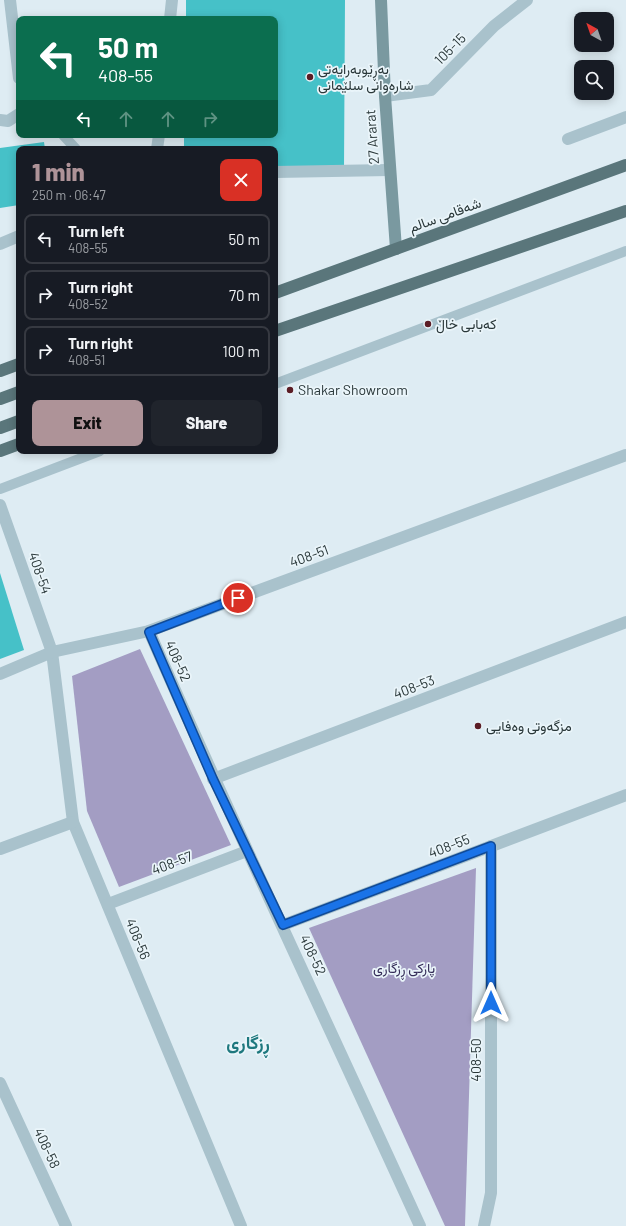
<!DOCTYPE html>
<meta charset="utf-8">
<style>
body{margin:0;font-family:Barlow,Vazirmatn,sans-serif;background:#20242c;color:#f1f3f6;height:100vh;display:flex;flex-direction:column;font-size:15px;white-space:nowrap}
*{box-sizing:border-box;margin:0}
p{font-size:13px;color:#9ea1a6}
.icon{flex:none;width:22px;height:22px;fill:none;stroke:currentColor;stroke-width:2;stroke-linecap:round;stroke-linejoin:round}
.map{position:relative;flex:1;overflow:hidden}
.drawer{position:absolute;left:16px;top:146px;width:262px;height:308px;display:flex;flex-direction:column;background:#171b24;border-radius:8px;box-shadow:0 2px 10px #0003}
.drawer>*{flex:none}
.guide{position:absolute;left:16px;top:16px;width:262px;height:122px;border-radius:8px;box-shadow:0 2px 10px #0003;background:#0b6e4f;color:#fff;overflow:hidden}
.needle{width:26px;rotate:320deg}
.fabs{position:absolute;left:574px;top:12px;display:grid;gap:8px}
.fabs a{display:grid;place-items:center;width:40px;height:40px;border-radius:8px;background:#171b24;box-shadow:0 2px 10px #0003;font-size:20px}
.pin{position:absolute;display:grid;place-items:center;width:34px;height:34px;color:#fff;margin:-17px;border:2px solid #fff;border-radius:50%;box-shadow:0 1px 4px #0007}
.me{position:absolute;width:44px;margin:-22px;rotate:0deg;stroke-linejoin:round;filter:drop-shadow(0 0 3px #0008)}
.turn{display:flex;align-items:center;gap:14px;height:84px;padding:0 16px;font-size:18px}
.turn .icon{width:52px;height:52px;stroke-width:2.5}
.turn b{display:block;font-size:28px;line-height:34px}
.lanes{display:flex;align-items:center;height:38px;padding:0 16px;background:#0003;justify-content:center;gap:20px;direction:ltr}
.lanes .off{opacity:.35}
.round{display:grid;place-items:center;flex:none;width:42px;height:42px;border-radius:8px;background:#20242c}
.head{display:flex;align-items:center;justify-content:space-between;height:68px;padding:0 16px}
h1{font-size:24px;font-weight:800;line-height:30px;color:#ae9398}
.primary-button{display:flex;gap:8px;margin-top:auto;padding:8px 16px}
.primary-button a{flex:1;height:46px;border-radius:8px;background:#ae9398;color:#111;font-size:16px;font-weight:800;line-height:46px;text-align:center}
.primary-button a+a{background:#20242c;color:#f1f3f6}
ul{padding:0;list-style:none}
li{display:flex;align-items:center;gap:12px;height:50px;margin:0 8px 6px;padding:0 8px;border:2px solid #363941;border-radius:8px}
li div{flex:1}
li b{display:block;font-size:15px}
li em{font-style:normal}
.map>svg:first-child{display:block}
.green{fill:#a39dc3}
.building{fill:#46c1c8}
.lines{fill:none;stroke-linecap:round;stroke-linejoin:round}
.lane{stroke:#a9c2cc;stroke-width:10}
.street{stroke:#a9c2cc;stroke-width:12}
.secondary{stroke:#7a99a0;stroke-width:12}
.primary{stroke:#5a767b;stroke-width:12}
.route-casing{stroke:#114b97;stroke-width:10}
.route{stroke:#1a73e8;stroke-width:7}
.poi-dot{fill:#5b1d25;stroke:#eaf5fa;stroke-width:1.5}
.labels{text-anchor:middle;stroke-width:3.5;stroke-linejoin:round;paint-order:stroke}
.street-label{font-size:14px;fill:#293739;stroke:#eaf5fa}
.poi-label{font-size:14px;fill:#293739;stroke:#eaf5fa;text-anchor:start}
.park-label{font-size:14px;fill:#342c58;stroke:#eaf5fa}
.district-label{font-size:18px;font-weight:bold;fill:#1e787e;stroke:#eaf5fa}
</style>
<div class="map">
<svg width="626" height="1226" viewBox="0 0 626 1226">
<rect width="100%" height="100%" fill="#deecf3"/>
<!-- green -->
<g class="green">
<polygon points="140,649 231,845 119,887 87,811 72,676"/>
<polygon points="476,868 465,1226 445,1226 309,928"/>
</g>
<!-- building -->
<g class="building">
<polygon points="186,0 345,0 344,168 275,167 275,149 184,149 184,135 275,135 275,19 186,19"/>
<polygon points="44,142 45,149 19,149 19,205 0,208 0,148"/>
<polygon points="0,573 24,650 0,659"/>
</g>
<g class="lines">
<!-- lane -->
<g class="lane">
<polyline points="63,135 76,149"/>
<polyline points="275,384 626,251"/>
<polyline points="0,489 100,451"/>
</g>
<!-- street -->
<g class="street">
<polyline points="10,0 19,78"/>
<polyline points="170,19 172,0"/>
<polyline points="385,96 431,90 494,26 527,0"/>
<polyline points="0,120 8,121 19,114"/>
<polyline points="568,139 626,117"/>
<polyline points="157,149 159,135"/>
<polyline points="275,172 389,170"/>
<polyline points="0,244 19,236"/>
<polyline points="0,505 52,652 73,822 241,1226"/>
<path d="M 149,631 C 236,831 330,1028 420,1226"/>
<polyline points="0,674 52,652 149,631 626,455"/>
<polyline points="213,779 626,622"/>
<polyline points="0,849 73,822"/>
<polyline points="108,904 247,851"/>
<polyline points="283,925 626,795"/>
<polyline points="0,1083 66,1226"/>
<polyline points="484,1226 491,1193 491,846"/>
</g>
<!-- secondary -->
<polyline class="secondary" points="381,0 385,96 396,249"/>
<!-- primary -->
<g class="primary">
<polyline points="275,293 626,165"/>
<polyline points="275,331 626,211"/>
<polyline points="0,371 19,364"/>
<polyline points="0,399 19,392"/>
<polyline points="0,428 19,421"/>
<polyline points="0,451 19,444"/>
</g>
</g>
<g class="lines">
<defs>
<polyline id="route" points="238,598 149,632 213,779 283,925 491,846 491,1003"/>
</defs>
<!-- route casing -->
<use href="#route" class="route-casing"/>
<!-- route -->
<use href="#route" class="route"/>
</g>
<!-- markers -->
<g class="poi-dot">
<circle cx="310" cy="77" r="4"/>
<circle cx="428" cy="324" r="4"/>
<circle cx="290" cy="390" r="4"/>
<circle cx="478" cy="726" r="4"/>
</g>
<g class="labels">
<!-- street labels -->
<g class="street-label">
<text transform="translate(450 49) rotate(-45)" y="5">105-15</text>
<text transform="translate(372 137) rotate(-94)" y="5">27 Ararat</text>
<text transform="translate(445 215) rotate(-20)" y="5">شەقامی سالم</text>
<text transform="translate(309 556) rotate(-20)" y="5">408-51</text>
<text transform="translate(40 573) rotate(71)" y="5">408-54</text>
<text transform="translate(178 661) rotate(66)" y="5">408-52</text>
<text transform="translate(414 687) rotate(-21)" y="5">408-53</text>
<text transform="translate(449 846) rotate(-21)" y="5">408-55</text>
<text transform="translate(172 863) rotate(-21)" y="5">408-57</text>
<text transform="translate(138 939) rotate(68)" y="5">408-56</text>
<text transform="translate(313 955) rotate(65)" y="5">408-52</text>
<text transform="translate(476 1060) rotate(-90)" y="5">408-50</text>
<text transform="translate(47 1148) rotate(65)" y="5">408-58</text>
</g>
<!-- poi labels -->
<g class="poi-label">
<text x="318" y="74">بەڕێوبەرایەتی<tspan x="318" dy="16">شارەوانی سلێمانی</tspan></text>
<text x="436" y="329">کەبابی خاڵ</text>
<text x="298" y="395">Shakar Showroom</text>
<text x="486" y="731">مزگەوتی وەفایی</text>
</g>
<!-- park labels -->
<g class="park-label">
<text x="404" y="973">پارکی ڕزگاری</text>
</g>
<!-- district labels -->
<g class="district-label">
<text x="248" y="1049">ڕزگاری</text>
</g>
</g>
</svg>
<div class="fabs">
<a><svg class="needle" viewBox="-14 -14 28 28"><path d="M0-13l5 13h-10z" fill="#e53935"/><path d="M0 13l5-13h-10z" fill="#9ea1a6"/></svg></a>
<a><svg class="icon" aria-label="search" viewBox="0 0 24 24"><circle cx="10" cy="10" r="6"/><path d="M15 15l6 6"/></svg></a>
</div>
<div class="pin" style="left:238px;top:598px;background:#d93025"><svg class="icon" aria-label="arrive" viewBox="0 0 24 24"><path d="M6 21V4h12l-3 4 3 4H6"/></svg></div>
<svg class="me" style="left:491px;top:1003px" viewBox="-20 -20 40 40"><path d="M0-17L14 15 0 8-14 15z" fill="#1a73e8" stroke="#fff" stroke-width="4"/></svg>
<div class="guide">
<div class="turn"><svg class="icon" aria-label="left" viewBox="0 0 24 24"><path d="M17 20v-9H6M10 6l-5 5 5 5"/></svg><div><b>50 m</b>408-55</div></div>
<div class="lanes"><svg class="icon" aria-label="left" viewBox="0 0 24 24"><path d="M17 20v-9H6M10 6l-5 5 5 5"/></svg><svg class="icon off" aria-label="ahead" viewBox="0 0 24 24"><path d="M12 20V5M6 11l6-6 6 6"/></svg><svg class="icon off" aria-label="ahead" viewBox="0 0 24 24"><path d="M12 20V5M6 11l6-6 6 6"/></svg><svg class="icon off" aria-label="right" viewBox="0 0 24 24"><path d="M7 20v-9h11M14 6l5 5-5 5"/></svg></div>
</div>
<section class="drawer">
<div class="head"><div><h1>1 min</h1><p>250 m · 06:47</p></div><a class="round" style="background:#d93025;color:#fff"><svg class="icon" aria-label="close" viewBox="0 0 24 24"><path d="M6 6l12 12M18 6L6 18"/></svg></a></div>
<ul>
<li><svg class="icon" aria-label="left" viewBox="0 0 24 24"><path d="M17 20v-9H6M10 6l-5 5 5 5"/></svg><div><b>Turn left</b><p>408-55</p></div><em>50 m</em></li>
<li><svg class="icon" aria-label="right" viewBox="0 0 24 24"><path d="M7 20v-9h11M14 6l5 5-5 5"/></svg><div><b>Turn right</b><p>408-52</p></div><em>70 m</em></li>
<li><svg class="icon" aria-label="right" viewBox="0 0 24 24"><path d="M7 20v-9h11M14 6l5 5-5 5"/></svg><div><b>Turn right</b><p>408-51</p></div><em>100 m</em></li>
</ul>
<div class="primary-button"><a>Exit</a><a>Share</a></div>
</section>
</div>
